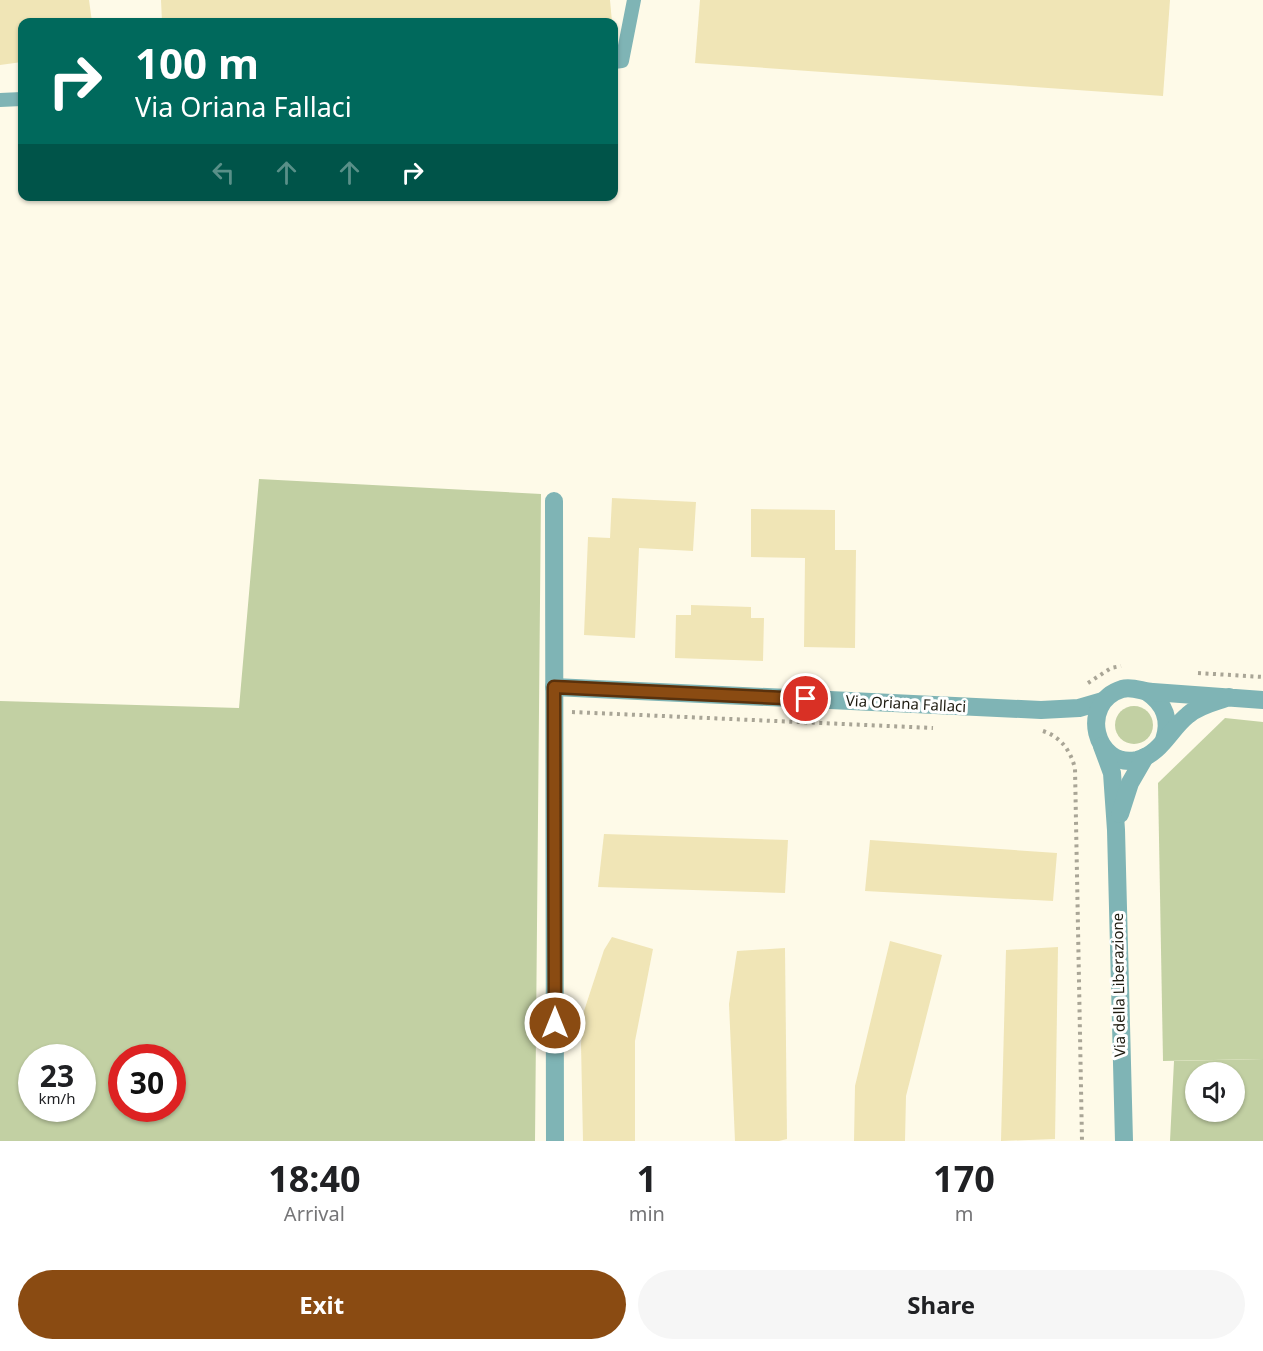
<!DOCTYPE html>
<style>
body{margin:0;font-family:"Noto Sans",sans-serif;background:#f6f6f6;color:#202124;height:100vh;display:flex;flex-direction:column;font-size:22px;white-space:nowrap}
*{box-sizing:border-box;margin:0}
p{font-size:20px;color:#757577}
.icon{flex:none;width:33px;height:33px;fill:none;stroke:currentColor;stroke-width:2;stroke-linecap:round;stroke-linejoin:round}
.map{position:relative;height:1141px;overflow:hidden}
.sheet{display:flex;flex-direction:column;background:#fff;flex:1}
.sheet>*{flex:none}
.top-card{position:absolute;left:18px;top:18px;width:600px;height:183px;border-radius:12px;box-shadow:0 2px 4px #0004;background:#00695c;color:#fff;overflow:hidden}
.fabs{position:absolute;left:1185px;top:1062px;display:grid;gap:12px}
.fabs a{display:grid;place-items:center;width:60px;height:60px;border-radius:50%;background:#fff;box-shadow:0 2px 4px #0004;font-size:30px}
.speed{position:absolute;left:18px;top:1044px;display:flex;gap:12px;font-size:30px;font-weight:700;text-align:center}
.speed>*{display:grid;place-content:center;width:78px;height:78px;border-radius:50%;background:#fff;box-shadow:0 2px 4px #0004;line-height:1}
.speed small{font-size:15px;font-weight:400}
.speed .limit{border:9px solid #d22;background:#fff;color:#111}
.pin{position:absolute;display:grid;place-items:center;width:51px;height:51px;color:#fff;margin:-26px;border:3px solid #fff;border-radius:50%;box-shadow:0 2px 6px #0007}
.me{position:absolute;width:66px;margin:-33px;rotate:0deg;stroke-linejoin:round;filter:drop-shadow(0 0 4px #0008)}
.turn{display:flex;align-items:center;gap:21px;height:126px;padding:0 18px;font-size:27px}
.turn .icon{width:78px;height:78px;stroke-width:2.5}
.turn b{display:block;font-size:42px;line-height:51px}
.lanes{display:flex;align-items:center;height:57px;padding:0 18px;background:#0003;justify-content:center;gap:30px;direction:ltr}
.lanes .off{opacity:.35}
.eta{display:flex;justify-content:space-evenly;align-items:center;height:102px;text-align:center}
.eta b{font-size:36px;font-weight:700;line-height:42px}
.cta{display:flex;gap:12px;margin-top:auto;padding:12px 18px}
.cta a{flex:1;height:69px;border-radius:36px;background:#8a4b12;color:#fff;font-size:24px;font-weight:700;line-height:69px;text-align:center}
.cta a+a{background:#f6f6f6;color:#202124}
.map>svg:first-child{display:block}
.green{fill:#c2d0a3;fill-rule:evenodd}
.forest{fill:#c4d2a4}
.building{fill:#f0e5b6}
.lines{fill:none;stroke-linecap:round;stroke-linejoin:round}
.path{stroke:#a9a596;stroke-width:4;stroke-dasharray:3 4.5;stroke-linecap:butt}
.lane{stroke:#7fb4b5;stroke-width:14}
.street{stroke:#7fb4b5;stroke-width:18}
.route-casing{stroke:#5a310c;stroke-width:15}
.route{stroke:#8a4b12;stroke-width:10}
.labels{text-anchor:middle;stroke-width:6;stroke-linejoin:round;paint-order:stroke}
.street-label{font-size:15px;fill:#1d1a0f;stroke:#fff}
</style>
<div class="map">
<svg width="1263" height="1141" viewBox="0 0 1263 1141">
<rect width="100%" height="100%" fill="#fefae8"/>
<!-- green -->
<g class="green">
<path d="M 259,479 L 541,494 L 535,1141 L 0,1141 L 0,701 L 239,708 ZM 32,1058 L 82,1058 L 82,1108 L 32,1108 ZM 122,1058 L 172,1058 L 172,1108 L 122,1108 Z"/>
<circle cx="1134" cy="725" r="19"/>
<path d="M 1263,1059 L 1263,1141 L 1170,1141 L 1174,1061 ZM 1196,1072 L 1234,1072 L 1234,1112 L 1196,1112 Z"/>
</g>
<!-- forest -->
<polygon class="forest" points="1225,718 1263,722 1263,1059 1163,1061 1158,783"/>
<!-- building -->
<g class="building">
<polygon points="0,0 89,0 92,22 22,22 22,62 0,65"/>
<polygon points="161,0 610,0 612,22 162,22"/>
<polygon points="700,0 1170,0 1163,96 695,63"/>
<polygon points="612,498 696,502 693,551 639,548 635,638 584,635 588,537 610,538"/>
<polygon points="751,509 835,510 835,550 856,550 855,648 804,647 805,558 751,557"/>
<polygon points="691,605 751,607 751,618 764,618 763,661 675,658 676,615 691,615"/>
<polygon points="604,834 788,840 785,893 598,887"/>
<polygon points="870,840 1057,853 1053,901 865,891"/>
<polygon points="612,937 653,949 635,1041 635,1141 583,1141 581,1044 584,1011 604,950"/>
<polygon points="890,941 942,955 906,1096 905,1141 854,1141 855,1086"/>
<polygon points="1058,947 1055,1139 1001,1141 1006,950"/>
<polygon points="785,948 787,1139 779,1141 735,1141 729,1004 737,951"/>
</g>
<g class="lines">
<!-- path -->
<g class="path">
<polyline points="1198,673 1263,677"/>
<polyline points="1088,683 1111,668 1121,666"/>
<polyline points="572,712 933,728"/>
<path d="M 1043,731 C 1061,737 1070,750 1075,768 L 1082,1141"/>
</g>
<!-- lane -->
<g class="lane">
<polyline points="614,62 622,61 634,0"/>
<polyline points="0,100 22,99"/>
</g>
<!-- street -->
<g class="street">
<polyline points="554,501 555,1141"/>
<polyline points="554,687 1041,710 1079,708 1103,701"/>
<path d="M 1147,692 C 1165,704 1171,720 1164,740"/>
<path d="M 1229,697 C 1215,702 1199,705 1188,715 C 1170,729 1161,754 1137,760 C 1095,769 1078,703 1122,689 C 1133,686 1143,692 1153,692 C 1190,695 1226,697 1263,700"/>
<polyline points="1102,746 1112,773 1116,830 1124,1141"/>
<polyline points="1120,814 1130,783 1145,757"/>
</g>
</g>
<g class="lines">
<defs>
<polyline id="route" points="555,1023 554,687 806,699"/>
</defs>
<!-- route casing -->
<use href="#route" class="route-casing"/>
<!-- route -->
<use href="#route" class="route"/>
</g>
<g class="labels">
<!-- street labels -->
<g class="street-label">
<text transform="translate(906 704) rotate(3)" y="5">Via Oriana Fallaci</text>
<text transform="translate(1119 985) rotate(-91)" y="5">Via della Liberazione</text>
</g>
</g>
</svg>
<div class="fabs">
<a><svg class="icon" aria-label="sound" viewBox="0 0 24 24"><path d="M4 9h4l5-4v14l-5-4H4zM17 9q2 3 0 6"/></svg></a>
</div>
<div class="speed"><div>23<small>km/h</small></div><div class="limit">30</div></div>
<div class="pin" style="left:806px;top:699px;background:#d93025"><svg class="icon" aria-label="arrive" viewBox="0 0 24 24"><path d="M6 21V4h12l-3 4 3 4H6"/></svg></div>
<svg class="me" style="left:555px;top:1023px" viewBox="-20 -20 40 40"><circle r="17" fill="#8a4b12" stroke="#fff" stroke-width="3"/><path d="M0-11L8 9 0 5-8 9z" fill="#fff"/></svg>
<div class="top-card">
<div class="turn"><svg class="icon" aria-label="right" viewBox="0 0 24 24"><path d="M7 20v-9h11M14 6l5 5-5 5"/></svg><div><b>100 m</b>Via Oriana Fallaci</div></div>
<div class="lanes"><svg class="icon off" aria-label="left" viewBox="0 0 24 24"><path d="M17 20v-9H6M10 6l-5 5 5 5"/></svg><svg class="icon off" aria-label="ahead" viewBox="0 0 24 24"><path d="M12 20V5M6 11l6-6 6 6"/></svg><svg class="icon off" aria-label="ahead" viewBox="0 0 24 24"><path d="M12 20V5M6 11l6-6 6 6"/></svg><svg class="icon" aria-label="right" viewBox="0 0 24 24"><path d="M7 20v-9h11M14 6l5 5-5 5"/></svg></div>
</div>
</div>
<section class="sheet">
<div class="eta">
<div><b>18:40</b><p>Arrival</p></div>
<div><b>1</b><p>min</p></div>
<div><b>170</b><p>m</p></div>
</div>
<div class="cta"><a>Exit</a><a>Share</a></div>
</section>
